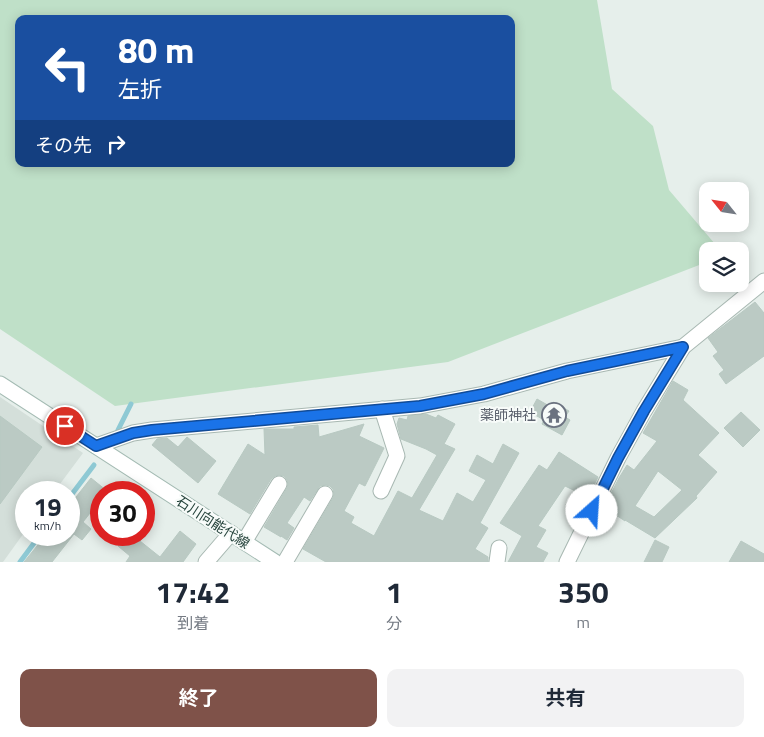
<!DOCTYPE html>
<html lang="ja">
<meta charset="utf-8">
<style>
body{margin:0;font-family:"Titillium Web","Noto Sans JP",sans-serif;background:#f2f2f3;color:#1f2937;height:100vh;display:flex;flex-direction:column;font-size:19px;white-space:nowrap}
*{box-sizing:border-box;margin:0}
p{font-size:16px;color:#747a83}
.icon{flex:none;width:28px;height:28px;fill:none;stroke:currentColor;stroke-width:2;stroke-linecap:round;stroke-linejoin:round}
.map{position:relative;height:562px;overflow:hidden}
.sheet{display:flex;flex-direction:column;background:#fff;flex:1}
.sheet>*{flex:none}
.hud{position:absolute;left:15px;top:15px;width:500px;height:152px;border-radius:10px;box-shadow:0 2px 12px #0003;background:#1a4fa0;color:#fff;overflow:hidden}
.needle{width:32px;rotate:300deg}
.controls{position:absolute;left:699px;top:182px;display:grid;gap:10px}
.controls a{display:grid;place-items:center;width:50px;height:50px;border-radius:10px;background:#fff;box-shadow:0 2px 12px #0003;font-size:25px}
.speed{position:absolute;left:15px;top:481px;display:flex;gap:10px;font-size:25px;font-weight:700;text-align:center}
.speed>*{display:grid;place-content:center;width:65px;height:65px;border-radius:50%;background:#fff;box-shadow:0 2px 12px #0003;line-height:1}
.speed small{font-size:12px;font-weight:400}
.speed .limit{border:8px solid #d22;background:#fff;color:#111}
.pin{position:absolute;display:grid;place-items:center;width:42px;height:42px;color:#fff;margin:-21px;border:2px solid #fff;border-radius:50%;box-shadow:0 1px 5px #0007}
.me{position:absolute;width:55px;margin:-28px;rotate:26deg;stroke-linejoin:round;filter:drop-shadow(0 0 4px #0008)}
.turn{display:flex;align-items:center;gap:18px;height:105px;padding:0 20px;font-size:22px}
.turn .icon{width:65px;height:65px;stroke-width:2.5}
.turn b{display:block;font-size:35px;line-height:42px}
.then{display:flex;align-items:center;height:48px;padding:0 20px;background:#0003;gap:10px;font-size:19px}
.eta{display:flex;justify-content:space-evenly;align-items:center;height:85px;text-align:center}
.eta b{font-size:30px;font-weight:700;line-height:35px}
.button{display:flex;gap:10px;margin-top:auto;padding:10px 20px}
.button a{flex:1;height:58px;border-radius:10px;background:#7f5249;color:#fff;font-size:20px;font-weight:700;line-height:58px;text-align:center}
.button a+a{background:#f2f2f3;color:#1f2937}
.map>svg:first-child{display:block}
.built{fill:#d4dfda}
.green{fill:#bfe0c8;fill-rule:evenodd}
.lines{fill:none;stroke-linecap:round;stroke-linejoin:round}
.stream{stroke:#8ec9d4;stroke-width:5}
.building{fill:#bbcac4;stroke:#b8c9c2;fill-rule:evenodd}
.minor-casing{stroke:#a8b8b2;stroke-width:17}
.secondary-casing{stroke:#a4bbb3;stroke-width:17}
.minor{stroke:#fff;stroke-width:15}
.secondary{stroke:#fff;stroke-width:15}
.route-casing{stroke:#114b97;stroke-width:12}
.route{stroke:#1a73e8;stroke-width:9}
.labels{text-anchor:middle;stroke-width:4;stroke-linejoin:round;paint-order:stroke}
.worship-label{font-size:14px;fill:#5b616d;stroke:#f7fbf9;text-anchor:end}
.street-label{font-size:14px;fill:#24423a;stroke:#f7fbf9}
</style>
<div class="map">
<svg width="764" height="562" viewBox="0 0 764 562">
<rect width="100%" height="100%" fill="#e6efeb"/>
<!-- built -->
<polygon class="built" points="0,397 83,453 54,492 26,492 26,530 3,562 0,562"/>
<!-- green -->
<path class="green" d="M 0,0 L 597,0 L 612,89 L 653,126 L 669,190 L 721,251 L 708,251 L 707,262 L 448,362 L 115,406 L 0,329 ZM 19,19 L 511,19 L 511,164 L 19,164 Z"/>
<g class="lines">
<!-- stream -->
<g class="stream">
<polyline points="118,430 131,404"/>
<polyline points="69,498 94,465"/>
<polyline points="20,562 40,535"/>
</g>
</g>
<!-- building -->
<g class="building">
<polygon points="755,302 764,313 764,356 726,384 719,374 724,370 713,356 718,352 708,338"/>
<path d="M 673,381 L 688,390 L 683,400 L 719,433 L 698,455 L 717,472 L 696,496 L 697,498 L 655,538 L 625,520 L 625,521 L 604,507 L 619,478 L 627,465 L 634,470 L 657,441 L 643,433 ZM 658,471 L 682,490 L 654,517 L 635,506 Z"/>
<polygon points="537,399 551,407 553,402 569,411 565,417 570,420 562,435 542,424 544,420 530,412"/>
<polygon points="741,412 760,430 743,447 724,428"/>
<polygon points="426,414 436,418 438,415 455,424 444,444 455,449 419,510 443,521 457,493 473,502 486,480 469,471 477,455 493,464 503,444 519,453 480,523 488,528 475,549 488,557 488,562 326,562 303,549 333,498 334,494 333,489 330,486 326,485 320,486 310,501 304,497 287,523 294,528 287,540 281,536 281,537 264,527 287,488 288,484 287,480 284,476 279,475 275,476 271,479 250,514 218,494 248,444 265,455 264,429 294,429 294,427 318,425 319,437 364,424 359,436 384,448 365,486 359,483 344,511 354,517 351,523 374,536 398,491 412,498 437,455 426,449 401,439 397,424 399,418 407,420 408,416"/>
<polygon points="0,416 42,447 0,504"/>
<polygon points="187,437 216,461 198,483 152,445 157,439 167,438 178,447"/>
<polygon points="559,452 598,477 588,497 565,486 538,526 546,530 536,547 548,553 543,562 508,562 522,536 500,523 539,465 547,470"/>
<polygon points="91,478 107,491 106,492 101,492 101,499 83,522 91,529 82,540 74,534 52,562 24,562 46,535 69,535 69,506"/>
<polygon points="180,531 196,544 183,562 126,562 130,556 118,546 127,535 145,535 140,541 160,557"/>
<polygon points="655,540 669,547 662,562 644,562"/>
<polygon points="741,541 764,554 764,562 729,562"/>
</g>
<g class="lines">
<defs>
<g id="minor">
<polyline points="96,446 133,433 152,430 420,406 484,394 567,371 683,347"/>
<polyline points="381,491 397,456 382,409"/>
<polyline points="244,542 279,484"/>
<polyline points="206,562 231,533"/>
<polyline points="285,562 325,494"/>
<polyline points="497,562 499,548"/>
<polyline points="567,562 618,458 644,411 683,347 764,281"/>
</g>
<polyline id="secondary" points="0,384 275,562"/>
</defs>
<!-- minor casing -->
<use href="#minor" class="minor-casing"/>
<!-- secondary casing -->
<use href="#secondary" class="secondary-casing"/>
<!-- minor -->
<use href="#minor" class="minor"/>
<!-- secondary -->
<use href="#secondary" class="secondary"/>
</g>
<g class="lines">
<defs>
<polyline id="route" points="65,426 96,446 133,433 152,430 420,406 484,394 567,371 683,347 644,411 618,458 592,511"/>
</defs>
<!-- route casing -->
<use href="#route" class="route-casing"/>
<!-- route -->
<use href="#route" class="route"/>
</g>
<!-- icons -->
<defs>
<symbol id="temple-ring" viewBox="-11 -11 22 22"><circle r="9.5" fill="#f7fbf9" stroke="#6b7280" stroke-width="1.5"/><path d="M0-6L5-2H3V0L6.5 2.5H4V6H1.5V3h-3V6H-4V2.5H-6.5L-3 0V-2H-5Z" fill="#6b7280"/></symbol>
</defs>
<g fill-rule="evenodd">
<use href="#temple-ring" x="540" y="401" width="28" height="28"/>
</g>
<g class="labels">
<!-- worship labels -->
<g class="worship-label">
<text x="536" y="420">薬師神社</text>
</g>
<!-- street labels -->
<g class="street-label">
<text transform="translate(213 522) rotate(33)" y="5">石川向能代線</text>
</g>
</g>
</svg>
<div class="controls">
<a><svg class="needle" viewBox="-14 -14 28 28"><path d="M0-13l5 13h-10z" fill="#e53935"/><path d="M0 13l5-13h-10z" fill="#747a83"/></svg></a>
<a><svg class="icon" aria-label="layers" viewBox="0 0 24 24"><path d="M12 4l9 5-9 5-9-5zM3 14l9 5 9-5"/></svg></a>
</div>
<div class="speed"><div>19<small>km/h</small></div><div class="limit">30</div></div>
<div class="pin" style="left:65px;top:426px;background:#d93025"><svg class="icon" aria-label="arrive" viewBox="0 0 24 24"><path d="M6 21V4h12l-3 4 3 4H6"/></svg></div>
<svg class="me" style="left:592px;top:511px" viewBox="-20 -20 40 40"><circle r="19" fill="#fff"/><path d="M0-13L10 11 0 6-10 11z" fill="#1a73e8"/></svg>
<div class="hud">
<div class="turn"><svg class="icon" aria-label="left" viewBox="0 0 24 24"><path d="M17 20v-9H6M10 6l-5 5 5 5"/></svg><div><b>80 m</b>左折</div></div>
<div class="then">その先<svg class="icon" aria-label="right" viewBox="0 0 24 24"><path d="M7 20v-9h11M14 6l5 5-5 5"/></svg></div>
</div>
</div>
<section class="sheet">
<div class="eta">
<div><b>17:42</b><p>到着</p></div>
<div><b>1</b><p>分</p></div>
<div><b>350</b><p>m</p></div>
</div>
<div class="button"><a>終了</a><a>共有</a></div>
</section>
